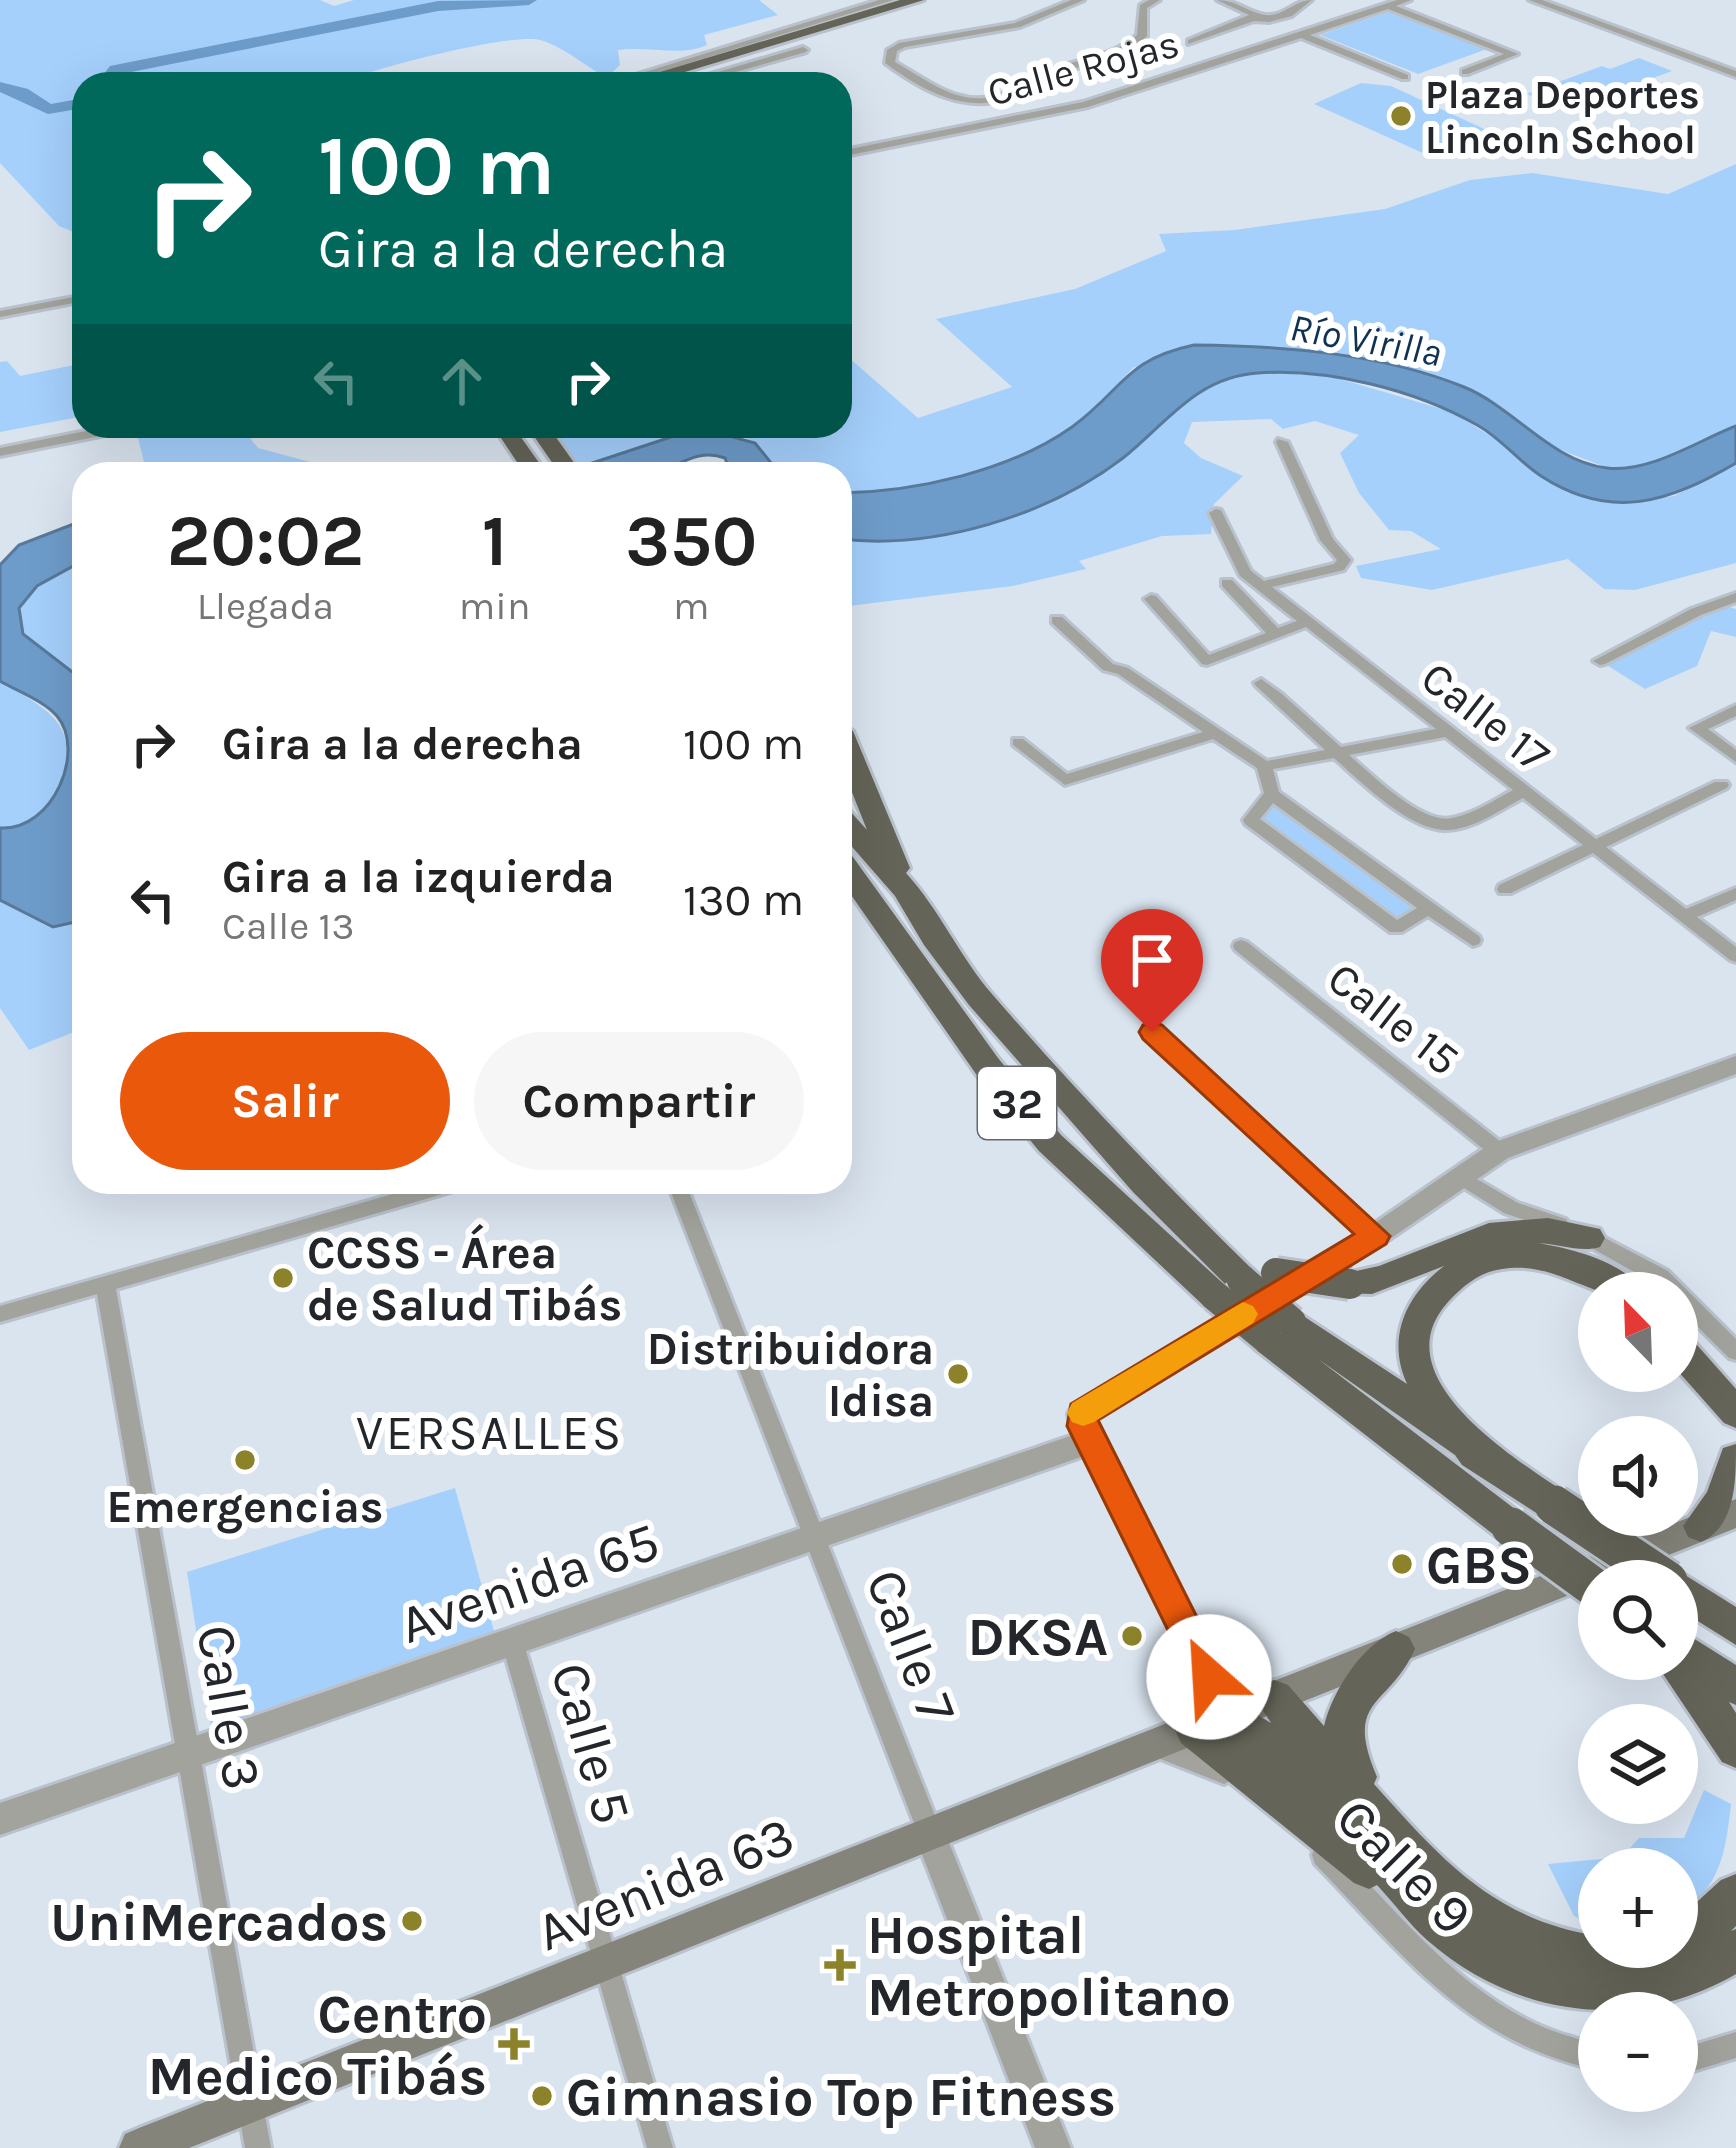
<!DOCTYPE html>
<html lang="es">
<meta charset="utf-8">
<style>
body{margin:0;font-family:Karla,sans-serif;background:#f6f6f6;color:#222;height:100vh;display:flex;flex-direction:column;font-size:45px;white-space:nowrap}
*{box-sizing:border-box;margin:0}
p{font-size:39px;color:#767676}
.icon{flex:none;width:66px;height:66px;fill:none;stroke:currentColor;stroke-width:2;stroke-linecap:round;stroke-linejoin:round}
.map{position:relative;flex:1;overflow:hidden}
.details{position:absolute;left:72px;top:462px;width:780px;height:732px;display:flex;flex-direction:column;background:#fff;border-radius:36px;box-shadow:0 12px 48px #0002}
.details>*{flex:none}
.banner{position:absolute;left:72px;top:72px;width:780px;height:366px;border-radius:36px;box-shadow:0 12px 48px #0002;background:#00695c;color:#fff;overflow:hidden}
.needle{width:78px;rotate:337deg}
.controls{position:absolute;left:1578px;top:1272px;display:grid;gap:24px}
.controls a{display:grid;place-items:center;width:120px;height:120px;border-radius:50%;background:#fff;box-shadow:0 12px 48px #0002;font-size:60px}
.pin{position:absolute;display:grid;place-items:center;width:102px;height:102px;color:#fff;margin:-123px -51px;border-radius:50% 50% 50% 0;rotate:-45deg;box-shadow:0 0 12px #0007}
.pin .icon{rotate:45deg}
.me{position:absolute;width:132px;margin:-66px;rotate:334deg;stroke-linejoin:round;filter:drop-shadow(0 0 9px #0008)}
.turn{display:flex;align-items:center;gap:42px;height:252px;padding:0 48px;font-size:54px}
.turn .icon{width:156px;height:156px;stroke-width:2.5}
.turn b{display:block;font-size:84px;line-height:102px}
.lanes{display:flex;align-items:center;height:114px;padding:0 48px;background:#0003;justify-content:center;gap:60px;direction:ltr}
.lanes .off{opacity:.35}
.eta{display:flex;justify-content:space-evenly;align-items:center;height:204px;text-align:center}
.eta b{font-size:72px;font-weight:700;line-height:84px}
.cta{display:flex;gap:24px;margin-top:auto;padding:24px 48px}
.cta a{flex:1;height:138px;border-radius:72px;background:#ea580c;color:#fff;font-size:48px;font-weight:700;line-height:138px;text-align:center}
.cta a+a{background:#f6f6f6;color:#222}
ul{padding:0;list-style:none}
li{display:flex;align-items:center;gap:36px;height:156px;padding:0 48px}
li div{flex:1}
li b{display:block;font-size:45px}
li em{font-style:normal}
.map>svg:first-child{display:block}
.green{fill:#a5d0fc}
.water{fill:#6e9cca;stroke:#58799a;stroke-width:3}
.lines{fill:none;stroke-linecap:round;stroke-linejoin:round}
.river{fill:#6e9cca;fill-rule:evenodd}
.minor-casing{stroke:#b9c2cc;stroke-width:6}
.tertiary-casing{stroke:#b9c2cc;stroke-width:6}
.secondary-casing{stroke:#b9c2cc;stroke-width:6}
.trunk-casing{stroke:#b9c2cc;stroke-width:6}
.minor{fill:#a3a39d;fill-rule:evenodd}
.tertiary{fill:#a3a39d;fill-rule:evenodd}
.secondary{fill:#84847b;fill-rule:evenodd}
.trunk{fill:#646458;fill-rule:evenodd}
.trunk-bridge-far1-casing{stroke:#b9c2cc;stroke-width:36;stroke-linecap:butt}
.trunk-bridge-casing{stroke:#b9c2cc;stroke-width:45;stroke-linecap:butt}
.trunk-bridge-far1{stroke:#646458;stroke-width:30}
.trunk-bridge{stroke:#646458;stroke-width:39}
.route{fill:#ea580c;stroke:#983908;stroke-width:3}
.slow{fill:#f59e0b}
.poi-dot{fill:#8b822a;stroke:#fff;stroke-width:4.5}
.labels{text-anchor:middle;stroke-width:12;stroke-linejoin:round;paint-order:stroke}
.far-street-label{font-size:39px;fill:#23272b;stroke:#fff}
.far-poi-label{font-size:39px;font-weight:bold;fill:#23272b;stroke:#fff;text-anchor:start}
.far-water-label{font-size:39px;font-style:italic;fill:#103252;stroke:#fff}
.shield{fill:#fff;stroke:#65686b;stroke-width:3}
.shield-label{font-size:42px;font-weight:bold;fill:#23272b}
.street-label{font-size:45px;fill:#23272b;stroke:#fff}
.poi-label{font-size:45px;font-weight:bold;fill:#23272b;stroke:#fff;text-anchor:start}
.neighbourhood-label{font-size:48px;letter-spacing:3px;fill:#23272b;stroke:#fff}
.near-poi-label{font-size:54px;font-weight:bold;fill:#23272b;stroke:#fff;text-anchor:start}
.near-street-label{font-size:54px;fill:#23272b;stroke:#fff}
</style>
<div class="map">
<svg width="1736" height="2148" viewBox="0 0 1736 2148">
<rect width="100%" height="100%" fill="#dae4ef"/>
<!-- green -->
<g class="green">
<path d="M 0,0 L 320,0 L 334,6 L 354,0 L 759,0 L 778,15 L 704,35 L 707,45 C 681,57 650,46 618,50 L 620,65 L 606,78 C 586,66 562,46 540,40 C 513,32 366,70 338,84 L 84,84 L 84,236 L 59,226 L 0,163 Z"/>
<polygon points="1388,12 1487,49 1418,74 1320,35"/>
<polygon points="1639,58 1672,71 1570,109 1526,94 1602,66 1610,69"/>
<polygon points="1361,83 1391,86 1493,133 1447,153 1425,154 1314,104"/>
<path d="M 1736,164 L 1736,426 L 1648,464 L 1608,468 L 1553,447 L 1499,405 L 1365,361 L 1134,367 C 1115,386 1095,410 1073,426 C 1012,472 915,492 840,493 L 840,474 L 780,474 C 773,465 765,451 756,444 C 711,411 627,454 581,467 L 550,426 L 840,426 L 840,350 L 918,418 L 1012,387 L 936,319 L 1075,289 L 1166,251 L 1159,234 L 1235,230 L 1385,209 L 1470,180 L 1532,173 L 1668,194 Z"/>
<polygon points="7,361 20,376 84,363 84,416 0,432 0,362"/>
<path d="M 1257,372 L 1330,376 L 1452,412 L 1510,448 L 1616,503 L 1674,496 L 1736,463 L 1736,563 L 1635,590 L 1604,589 L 1568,559 L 1432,590 L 1361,578 L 1356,566 L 1441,549 L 1411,531 L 1389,530 L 1359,493 L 1340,453 L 1359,435 L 1315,421 L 1283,429 L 1271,419 L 1192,422 L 1184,443 L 1201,458 L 1243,476 L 1214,504 L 1211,534 L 1162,536 L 1079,561 L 1086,569 L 1013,586 L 840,607 L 840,539 C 926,549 1050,510 1120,460 C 1178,418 1177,389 1257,372 Z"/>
<polygon points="135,426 241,426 258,448 325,466 388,470 486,463 489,474 147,474"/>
<polygon points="84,560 84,681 22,634 19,608 37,586"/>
<polygon points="1726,606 1736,609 1736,637 1711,631 1697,666 1645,689 1605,664"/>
<path d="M 0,681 C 67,720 84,733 48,812 L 6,830 L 0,828 Z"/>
<polygon points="1274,804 1416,910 1398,920 1261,820"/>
<polygon points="0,900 53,927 84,920 84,1028 29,1050 0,1008"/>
<polygon points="455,1488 496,1638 212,1733 187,1572"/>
<path d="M 1704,1790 L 1731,1804 C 1725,1856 1721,1885 1677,1917 L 1677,1869 L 1599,1869 L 1599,1928 L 1574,1916 L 1548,1864 L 1622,1857 L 1639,1838 L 1684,1838 Z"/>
</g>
<!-- water -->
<g class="water">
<path d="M 1194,345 C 1284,346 1380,353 1464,387 C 1515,408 1550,461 1607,468 C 1650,473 1697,441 1736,426 L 1736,463 C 1669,502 1612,522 1541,476 C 1518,461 1501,438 1477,425 C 1416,390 1328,368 1258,373 C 1196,377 1167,423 1123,458 C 1047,516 935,550 840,539 L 840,493 C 915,492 1010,471 1072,427 C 1124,389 1124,360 1194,345 Z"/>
<path d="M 714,432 L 755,443 L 780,474 L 731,474 L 725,458 C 694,447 677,470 650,474 C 621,478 588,474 559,474 L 677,435 Z"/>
<path d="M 84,520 L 84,560 L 37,586 L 19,608 L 23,634 L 84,681 L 84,920 L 53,927 L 0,900 L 0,828 C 54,831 86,750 57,716 C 44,701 17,691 0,681 L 0,565 L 19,545 Z"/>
</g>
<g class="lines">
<!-- river -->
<g class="river">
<polygon points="537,0 529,5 438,11 116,75 112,84 96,84 110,66 438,1"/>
<polygon points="0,82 28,89 51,104 84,98 84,108 48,114 0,92"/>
</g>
<defs>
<g id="minor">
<polygon points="879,0 894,0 621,84 606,84"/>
<path d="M 1071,0 L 1084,0 L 1020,27 L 905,47 L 897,51 L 895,62 C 932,83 964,111 1008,92 C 1023,86 1036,76 1050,70 C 1081,58 1112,57 1137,35 L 1140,5 L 1149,0 L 1160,0 L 1147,8 L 1147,36 C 1123,59 1093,62 1063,72 C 1045,78 1030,91 1013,97 C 966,115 923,91 885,63 L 887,50 L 899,43 L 1015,23 Z"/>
<path d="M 1217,0 C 1236,0 1248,12 1265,15 C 1284,17 1294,0 1312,0 L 1292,16 L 1269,22 L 1254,21 L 1188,44 L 1188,40 L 1249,15 Z"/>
<polygon points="1397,0 1411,0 1396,6 1518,54 1468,74 1462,74 1462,70 1504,54 1388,9 1310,35 1408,75 1408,79 1402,79 1301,38 1088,107 840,157 840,151 1083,102"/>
<polygon points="1529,0 1542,0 1736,71 1736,77"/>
<polygon points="803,47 808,50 806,52 693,84 677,84"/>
<polygon points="84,295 84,301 0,317 0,311"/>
<polygon points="111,426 115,427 115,433 0,456 0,448"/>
<path d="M 1278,439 L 1288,442 L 1333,539 L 1351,560 L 1344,570 L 1272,587 L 1596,839 L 1715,782 L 1727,782 L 1729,785 L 1727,788 L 1606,847 L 1686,909 L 1736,888 L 1736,900 L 1697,917 L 1736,947 L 1736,962 L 1730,960 L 1593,853 L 1511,893 L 1499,893 L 1497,889 L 1499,885 L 1583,845 L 1523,798 C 1500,810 1471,831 1444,830 C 1407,828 1361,782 1334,758 L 1273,769 L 1279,792 L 1479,936 L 1481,940 L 1479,944 L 1473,946 L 1428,916 L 1402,932 L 1390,932 L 1245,824 L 1243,820 L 1264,793 L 1257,768 L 1213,739 L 1065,785 L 1013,745 L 1013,739 L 1023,739 L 1067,774 L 1203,732 L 1118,674 L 1103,670 L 1052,623 L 1052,617 L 1062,617 L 1113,664 L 1128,668 L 1267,761 L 1325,750 L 1256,686 L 1254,683 L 1261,679 L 1282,694 L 1341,747 L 1436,729 L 1306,627 L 1207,665 L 1202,664 L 1144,599 L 1151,595 L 1156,596 L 1209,655 L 1266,633 L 1222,586 L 1222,580 L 1232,580 L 1278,628 L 1297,621 L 1240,576 L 1209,513 L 1216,509 L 1221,510 L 1251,571 L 1264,581 L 1334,564 L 1337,560 L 1320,540 L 1276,442 ZM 1445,737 L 1513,790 C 1494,800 1474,814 1452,818 C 1422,825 1371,774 1349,755 ZM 1273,803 L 1417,908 L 1397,920 L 1260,819 Z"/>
<polygon points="1736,593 1736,602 1701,615 1605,664 1600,665 1593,661 1691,609"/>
<polygon points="1736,705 1736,716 1708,729 1736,750 1736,762 1689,728"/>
<polygon points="1241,940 1247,942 1506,1146 1508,1151 1506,1156 1492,1156 1235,950 1233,946 1235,942"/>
<polygon points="1152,1026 1158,1028 1382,1231 1385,1236 1382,1241 1368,1241 1146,1036 1143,1032 1146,1028"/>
<polygon points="1463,1171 1518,1203 1566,1219 1569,1224 1566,1229 1559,1232 1504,1213 1456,1183 1454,1178 1456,1173"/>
<polygon points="435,1182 469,1182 467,1187 460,1189 116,1289 271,2148 245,2148 97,1294 0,1322 0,1306"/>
<polygon points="667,1182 685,1182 943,1836 940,1845 931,1848 922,1845 919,1836"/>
<polygon points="1584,1227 1668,1271 1736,1339 1736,1360 1729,1358 1677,1306 1677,1293 1664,1293 1654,1283 1577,1240 1574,1235 1577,1230"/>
<polygon points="512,1630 520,1634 523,1641 673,2148 647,2148 501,1641 504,1634"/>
<polygon points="1156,1735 1232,1764 1236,1772 1232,1780 1224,1784 1148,1754 1144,1746 1148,1738"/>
<path d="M 1324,1843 L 1333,1846 C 1393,1907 1451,1981 1528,2020 C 1551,2032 1575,2038 1599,2045 L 1599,2071 C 1568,2063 1539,2054 1511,2039 C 1433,1999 1375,1925 1315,1864 L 1312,1855 L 1315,1846 Z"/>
<polygon points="1736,2032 1736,2058 1677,2076 1677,2050"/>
</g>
<g id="tertiary">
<polygon points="1736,1056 1736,1074 1508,1158 1384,1243 1096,1420 1240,1706 1245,1716 1240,1726 1229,1731 1218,1726 1084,1456 0,1835 0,1803 1073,1435 1068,1414 1072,1406 1366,1229 1490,1144"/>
<polygon points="931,1820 942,1825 1071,2148 1035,2148 915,1836 920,1825"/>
</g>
<polygon id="secondary" points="1736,1499 1736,1528 189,2148 119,2148 125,2134 139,2128"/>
<g id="trunk">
<polygon points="900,0 924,0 645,84 620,84"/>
<polygon points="493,426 513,426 547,474 525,474"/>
<polygon points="527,426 548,426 582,474 560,474"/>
<path d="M 840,723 L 853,731 L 910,868 L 906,873 C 939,909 960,957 992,994 C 1075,1090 1163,1182 1254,1271 L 1258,1280 L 1254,1289 L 1242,1293 L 1230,1289 L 1133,1192 L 969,1005 L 924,945 L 895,896 L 840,833 L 840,808 L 849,810 L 867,830 L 840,762 Z"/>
<polygon points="840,850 850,853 998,1058 1061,1135 1227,1287 1232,1296 1227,1305 1215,1309 1203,1305 1039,1151 976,1074 840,879"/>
<path d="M 1548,1218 L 1600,1229 L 1605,1238 L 1600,1247 C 1581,1253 1559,1244 1538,1243 C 1570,1248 1628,1263 1644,1293 C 1630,1293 1611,1296 1598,1291 C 1565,1279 1539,1263 1502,1269 C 1479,1272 1463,1286 1448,1302 C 1380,1377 1516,1459 1567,1494 L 1572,1505 L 1567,1516 L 1554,1521 L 1541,1516 L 1462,1465 L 1455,1455 L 1318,1359 L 1524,1516 L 1529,1527 L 1524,1538 L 1511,1543 L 1498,1538 L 1255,1349 L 1250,1339 L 1255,1329 L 1267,1325 L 1278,1329 L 1274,1322 L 1279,1312 L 1291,1308 L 1407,1384 C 1386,1338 1406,1295 1444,1266 L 1372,1294 L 1338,1293 L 1334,1284 L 1338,1275 L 1379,1266 L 1489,1223 Z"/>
<polygon points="1677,1332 1689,1336 1736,1389 1736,1428 1724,1423 1677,1370"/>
<path d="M 1736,1444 C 1736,1481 1736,1526 1701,1542 L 1688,1537 L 1683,1526 L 1707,1492 L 1723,1448 Z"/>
<polygon points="1677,1570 1736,1607 1736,1645 1677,1608 1677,1581 1661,1581"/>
<polygon points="1677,1628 1736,1665 1736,1705 1729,1702 1736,1713 1736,1768 1722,1762 1653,1659 1677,1659"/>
<path d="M 1396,1631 L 1409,1637 L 1415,1649 C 1388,1709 1343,1697 1377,1777 L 1374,1784 C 1442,1860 1494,1920 1599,1936 L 1599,1947 L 1677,1947 L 1677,1920 L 1721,1880 L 1736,1874 L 1736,1926 L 1731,1931 L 1736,1929 L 1736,1974 C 1635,2033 1516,2018 1427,1940 C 1409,1924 1394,1903 1377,1885 L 1369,1889 L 1354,1883 L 1181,1743 L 1175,1730 L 1181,1717 L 1195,1711 L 1210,1718 L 1215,1703 L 1229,1698 L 1271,1723 L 1255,1698 L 1260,1685 L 1274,1680 L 1288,1685 L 1324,1726 C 1332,1692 1362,1644 1396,1631 Z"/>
</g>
</defs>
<!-- minor casing -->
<use href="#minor" class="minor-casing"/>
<!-- tertiary casing -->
<use href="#tertiary" class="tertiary-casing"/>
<!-- secondary casing -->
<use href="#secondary" class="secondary-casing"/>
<!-- trunk casing -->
<use href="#trunk" class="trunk-casing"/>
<!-- minor -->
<use href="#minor" class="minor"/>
<!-- tertiary -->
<use href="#tertiary" class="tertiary"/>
<!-- secondary -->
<use href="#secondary" class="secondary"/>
<!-- trunk -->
<use href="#trunk" class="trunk"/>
<defs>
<g id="trunk-bridge-far1">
<polyline points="1276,1273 1350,1284"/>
<polyline points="1242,1280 1291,1322"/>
<polyline points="1215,1296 1267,1339"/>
</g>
<g id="trunk-bridge">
<polyline points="1554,1505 1668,1581"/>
<polyline points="1511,1527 1599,1591"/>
</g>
</defs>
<!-- trunk-bridge-far1 casing -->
<use href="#trunk-bridge-far1" class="trunk-bridge-far1-casing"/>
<!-- trunk-bridge casing -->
<use href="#trunk-bridge" class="trunk-bridge-casing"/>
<!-- trunk-bridge-far1 -->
<use href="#trunk-bridge-far1" class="trunk-bridge-far1"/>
<!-- trunk-bridge -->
<use href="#trunk-bridge" class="trunk-bridge"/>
</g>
<!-- route -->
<polygon class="route" points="1152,1022 1162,1025 1390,1236 1386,1244 1098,1420 1227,1677 1222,1689 1209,1693 1197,1689 1067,1426 1071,1404 1354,1234 1143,1039 1139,1032 1143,1025"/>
<!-- slow -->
<polygon class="slow" points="1243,1302 1253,1306 1258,1314 1253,1323 1094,1422 1083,1426 1072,1422 1067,1413 1072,1403"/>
<!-- markers -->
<g class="poi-dot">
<circle cx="1401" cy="116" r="12"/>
<circle cx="283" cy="1278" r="12"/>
<circle cx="958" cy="1374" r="12"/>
<circle cx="245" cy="1460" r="12"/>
<circle cx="1402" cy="1564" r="12"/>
<circle cx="1132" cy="1636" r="12"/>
<circle cx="412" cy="1921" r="12"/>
<path d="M834 1947h12v12h12v12h-12v12h-12v-12h-12v-12h12z"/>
<path d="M508 2026h12v12h12v12h-12v12h-12v-12h-12v-12h12z"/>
<circle cx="542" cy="2096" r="12"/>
</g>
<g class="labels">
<!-- far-street labels -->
<g class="far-street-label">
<text transform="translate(1083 67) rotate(-15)" y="14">Calle Rojas</text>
</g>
<!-- far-poi labels -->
<g class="far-poi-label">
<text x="1425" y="108">Plaza Deportes<tspan x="1425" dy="45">Lincoln School</tspan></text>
</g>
<!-- far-water labels -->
<g class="far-water-label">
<text transform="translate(1366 339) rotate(10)" y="14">Río Virilla</text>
</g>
<!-- shield labels -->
<rect class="shield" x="978" y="1067" width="78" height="72" rx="9"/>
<g class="shield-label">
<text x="1017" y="1118">32</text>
</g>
<!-- street labels -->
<g class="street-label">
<text transform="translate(1486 716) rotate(38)" y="16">Calle 17</text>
<text transform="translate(1394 1018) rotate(38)" y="16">Calle 15</text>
</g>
<!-- poi labels -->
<g class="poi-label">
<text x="307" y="1268">CCSS - Área<tspan x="307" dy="52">de Salud Tibás</tspan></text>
<text x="934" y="1364" text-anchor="end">Distribuidora<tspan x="934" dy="52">Idisa</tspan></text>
<text x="245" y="1522" text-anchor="middle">Emergencias</text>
</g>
<!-- neighbourhood labels -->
<g class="neighbourhood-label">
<text x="490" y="1449">VERSALLES</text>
</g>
<!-- near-poi labels -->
<g class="near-poi-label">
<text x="1426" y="1583">GBS</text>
<text x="1108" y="1655" text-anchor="end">DKSA</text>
<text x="388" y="1940" text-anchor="end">UniMercados</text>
<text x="867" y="1953">Hospital<tspan x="867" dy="62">Metropolitano</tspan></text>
<text x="487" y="2032" text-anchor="end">Centro<tspan x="487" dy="62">Medico Tibás</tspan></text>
<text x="566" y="2115">Gimnasio Top Fitness</text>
</g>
<!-- near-street labels -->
<g class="near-street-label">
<text transform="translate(529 1582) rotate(-19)" y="19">Avenida 65</text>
<text transform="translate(912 1646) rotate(69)" y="19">Calle 7</text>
<text transform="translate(230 1707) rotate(80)" y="19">Calle 3</text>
<text transform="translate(592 1743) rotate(74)" y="19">Calle 5</text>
<text transform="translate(1405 1866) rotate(45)" y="19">Calle 9</text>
<text transform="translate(665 1883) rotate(-22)" y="19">Avenida 63</text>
</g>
</g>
</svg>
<div class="controls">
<a><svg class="needle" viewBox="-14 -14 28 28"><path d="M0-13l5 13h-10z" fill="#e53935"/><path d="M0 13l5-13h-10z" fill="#767676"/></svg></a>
<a><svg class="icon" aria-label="sound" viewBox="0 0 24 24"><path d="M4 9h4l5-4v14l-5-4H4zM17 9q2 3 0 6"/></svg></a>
<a><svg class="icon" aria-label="search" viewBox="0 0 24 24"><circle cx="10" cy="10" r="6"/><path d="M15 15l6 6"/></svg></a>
<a><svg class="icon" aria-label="layers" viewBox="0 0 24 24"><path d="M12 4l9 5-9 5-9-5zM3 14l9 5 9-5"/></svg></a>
<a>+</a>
<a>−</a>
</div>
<div class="pin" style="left:1152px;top:1032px;background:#d93025"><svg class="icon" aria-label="arrive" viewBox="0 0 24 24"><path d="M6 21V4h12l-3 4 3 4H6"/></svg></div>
<svg class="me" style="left:1209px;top:1677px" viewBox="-20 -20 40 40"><circle r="19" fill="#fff"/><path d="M0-13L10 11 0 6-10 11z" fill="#ea580c"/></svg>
<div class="banner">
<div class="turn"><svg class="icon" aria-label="right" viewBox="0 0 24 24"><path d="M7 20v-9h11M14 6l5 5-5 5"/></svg><div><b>100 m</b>Gira a la derecha</div></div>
<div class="lanes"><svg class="icon off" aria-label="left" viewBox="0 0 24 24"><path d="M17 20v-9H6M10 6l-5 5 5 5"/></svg><svg class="icon off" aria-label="ahead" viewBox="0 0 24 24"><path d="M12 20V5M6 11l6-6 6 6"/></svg><svg class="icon" aria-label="right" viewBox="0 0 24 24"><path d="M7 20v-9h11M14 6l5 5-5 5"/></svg></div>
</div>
<section class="details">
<div class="eta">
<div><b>20:02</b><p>Llegada</p></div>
<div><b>1</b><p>min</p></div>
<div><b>350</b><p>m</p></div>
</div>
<ul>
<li><svg class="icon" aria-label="right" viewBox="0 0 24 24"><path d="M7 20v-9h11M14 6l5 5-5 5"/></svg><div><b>Gira a la derecha</b></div><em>100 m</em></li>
<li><svg class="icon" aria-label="left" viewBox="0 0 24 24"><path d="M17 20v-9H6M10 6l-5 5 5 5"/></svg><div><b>Gira a la izquierda</b><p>Calle 13</p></div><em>130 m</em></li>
</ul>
<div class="cta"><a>Salir</a><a>Compartir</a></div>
</section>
</div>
